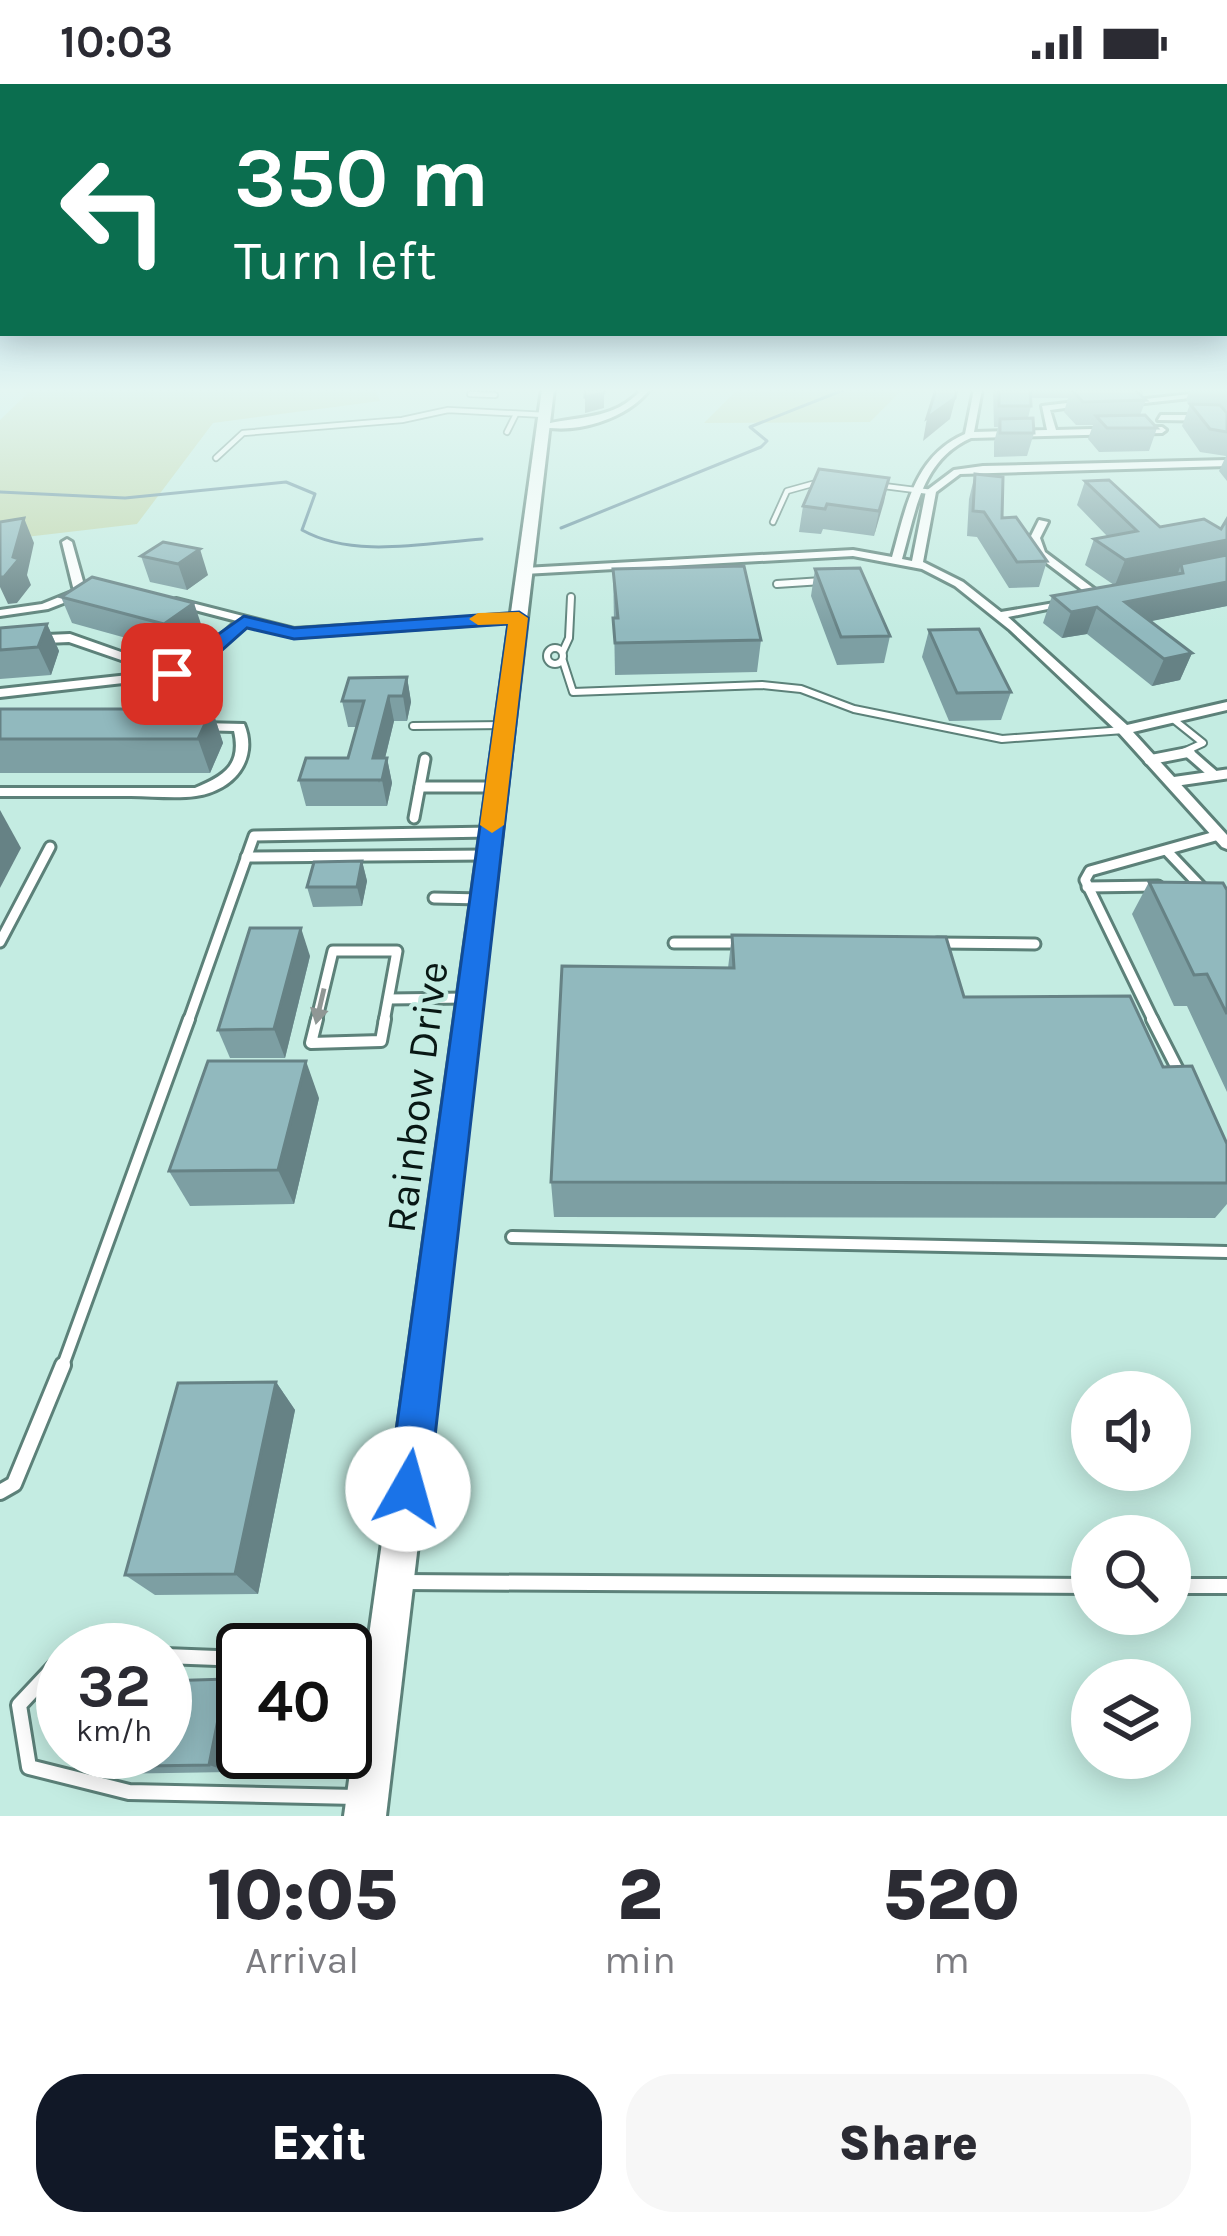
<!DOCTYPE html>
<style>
body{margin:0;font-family:Karla,sans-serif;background:#f7f7f7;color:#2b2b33;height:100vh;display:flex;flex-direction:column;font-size:45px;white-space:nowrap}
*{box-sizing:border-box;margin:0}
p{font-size:39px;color:#7c7c81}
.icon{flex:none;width:66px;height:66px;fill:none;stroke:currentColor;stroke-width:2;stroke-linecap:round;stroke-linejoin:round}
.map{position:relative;height:1732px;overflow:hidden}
.sheet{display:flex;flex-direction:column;background:#fff;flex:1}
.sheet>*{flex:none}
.top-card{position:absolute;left:0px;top:0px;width:1227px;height:252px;box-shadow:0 6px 30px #0003;background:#0b6e4f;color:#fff;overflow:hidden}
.fabs{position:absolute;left:1071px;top:1287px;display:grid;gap:24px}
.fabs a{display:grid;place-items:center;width:120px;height:120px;border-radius:50%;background:#fff;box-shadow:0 6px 30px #0003;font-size:60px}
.speed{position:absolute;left:36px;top:1539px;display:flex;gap:24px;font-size:60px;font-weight:700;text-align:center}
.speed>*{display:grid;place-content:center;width:156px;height:156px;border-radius:50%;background:#fff;box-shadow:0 6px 30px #0003;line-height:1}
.speed small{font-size:30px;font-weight:400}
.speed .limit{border:6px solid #111;border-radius:18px;background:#fff;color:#111}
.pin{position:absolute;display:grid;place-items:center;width:102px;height:102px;color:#fff;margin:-51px;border-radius:24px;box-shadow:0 6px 18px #0006}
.me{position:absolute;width:132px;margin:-66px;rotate:7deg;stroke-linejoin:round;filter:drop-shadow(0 0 9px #0008)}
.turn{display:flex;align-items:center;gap:42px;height:252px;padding:0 36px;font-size:54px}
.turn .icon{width:156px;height:156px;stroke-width:2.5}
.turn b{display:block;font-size:84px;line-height:102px}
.eta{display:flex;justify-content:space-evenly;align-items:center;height:204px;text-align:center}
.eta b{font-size:72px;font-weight:800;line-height:84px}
.cta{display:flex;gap:24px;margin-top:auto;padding:24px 36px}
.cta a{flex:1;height:138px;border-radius:48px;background:#111827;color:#fff;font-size:48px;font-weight:800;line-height:138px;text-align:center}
.cta a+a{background:#f7f7f7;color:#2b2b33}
.status{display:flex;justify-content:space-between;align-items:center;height:84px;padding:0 60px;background:#fff;direction:ltr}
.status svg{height:33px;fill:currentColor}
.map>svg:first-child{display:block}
.green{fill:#c2d7ae}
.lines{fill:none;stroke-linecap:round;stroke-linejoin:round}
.stream{stroke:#648c9c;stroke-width:3}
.lane-far4-casing{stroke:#5c8179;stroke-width:8}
.lane-far3-casing{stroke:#5c8179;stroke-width:10}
.lane-far2-casing{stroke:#5c8179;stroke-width:15}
.lane-far1-casing{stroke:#5c8179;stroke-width:16}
.lane-casing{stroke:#5c8179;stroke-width:20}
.street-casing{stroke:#5c8179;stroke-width:6}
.secondary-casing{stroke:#5c8179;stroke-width:6}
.lane-far4{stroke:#fff;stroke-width:4.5}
.lane-far3{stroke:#fff;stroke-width:6}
.lane-far2{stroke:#fff;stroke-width:9}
.lane-far1{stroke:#fff;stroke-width:10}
.lane{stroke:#fff;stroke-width:14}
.street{fill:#fff;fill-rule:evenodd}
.secondary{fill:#fff;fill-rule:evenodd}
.wall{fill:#7d9fa3}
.shaded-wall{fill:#668285}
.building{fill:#91b9be;stroke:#668285;stroke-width:3}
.oneway{fill:#909795}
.route{fill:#1a73e8;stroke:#114b97;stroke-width:3}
.slow{fill:#f59e0b}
.labels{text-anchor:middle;stroke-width:9;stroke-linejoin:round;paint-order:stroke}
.street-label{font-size:42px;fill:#081714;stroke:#c4ece2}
</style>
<div class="status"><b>10:03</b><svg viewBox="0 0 49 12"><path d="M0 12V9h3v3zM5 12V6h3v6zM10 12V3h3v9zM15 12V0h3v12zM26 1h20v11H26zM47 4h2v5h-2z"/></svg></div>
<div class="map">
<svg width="1227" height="1732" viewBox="0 0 1227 1732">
<rect width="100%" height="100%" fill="#c4ece2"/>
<!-- green -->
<g class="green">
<polygon points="32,305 375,305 380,317 213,339 137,440 0,456 0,336"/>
<polygon points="738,305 903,305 870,338 704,339"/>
</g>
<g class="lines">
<!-- stream -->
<g class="stream">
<path d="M 0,408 L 125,414 L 286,398 L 315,410 L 302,446 C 354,475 425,459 482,455"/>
<polyline points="561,444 761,363 767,357 750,343 846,305"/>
</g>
<defs>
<g id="lane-far4">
<polyline points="470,310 495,311"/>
<polyline points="507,348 516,330"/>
<polyline points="216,374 243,349 402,336 448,326 545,331"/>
<polyline points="876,401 931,408"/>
<polyline points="773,438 787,407 823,397"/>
</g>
<g id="lane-far3">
<polyline points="777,500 822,497"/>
<circle cx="555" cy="572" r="8"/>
<polyline points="563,567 569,554 571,513"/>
<polyline points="563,577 573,608 762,601 801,605 854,625 1002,655 1124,646"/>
<polyline points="1173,635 1203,659 1177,671"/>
<polyline points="413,642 505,641"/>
</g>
<g id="lane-far2">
<polyline points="1189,669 1213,690"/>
<polyline points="1149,676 1190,668"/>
<polyline points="1171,698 1227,690"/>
<polyline points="420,703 496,703"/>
<polyline points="414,734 425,675"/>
<polyline points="1167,767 1205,807"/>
<polyline points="246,773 487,771"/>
<polyline points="1087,803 1158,802"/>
<polyline points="434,814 483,815"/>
<polyline points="0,858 50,763"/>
<polyline points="674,859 740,859"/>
<polyline points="937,859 1035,860"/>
<polyline points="389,915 466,914"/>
<polyline points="188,938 254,752 491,748"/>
<polyline points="316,938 333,867 397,867 384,938"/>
<polyline points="1154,938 1085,796 1090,787 1219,751"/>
</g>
<g id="lane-far1">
<polyline points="317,935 311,959 381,957 385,935"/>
<polyline points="1152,935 1180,990"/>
<polyline points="512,1153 1227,1168"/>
<polyline points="62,1284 189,935"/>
</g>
<g id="lane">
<polyline points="0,1408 14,1400 63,1281"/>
<polyline points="402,1498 1092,1502"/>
<polyline points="1170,1502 1227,1502"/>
<polyline points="165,1572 243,1575"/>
<polyline points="63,1574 19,1621 29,1683 129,1708 356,1713"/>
<polyline points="345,1579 376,1580"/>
</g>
<g id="street">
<path d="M 642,305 L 650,305 C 627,335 575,351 539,342 C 575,331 614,338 642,305 Z"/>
<path d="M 974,305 L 982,305 L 974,348 L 1047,346 L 1042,322 L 1084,317 L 1087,321 L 1050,326 L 1056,346 L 1162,343 L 1166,346 L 1162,349 L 971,354 C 921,376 916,427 902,475 L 912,477 L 926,407 L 954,386 L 983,382 L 1227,376 L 1227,382 L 960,390 L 936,408 L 923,478 L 963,498 L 1001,528 L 1072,516 L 1072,520 L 1008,533 L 1127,641 L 1227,618 L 1227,626 L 1133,648 L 1227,751 L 1227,765 L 1222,763 L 1119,649 L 1010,546 L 955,502 L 922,485 L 853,472 L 524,490 L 519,487 L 524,484 L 853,466 L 892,473 C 906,424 914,372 965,350 Z"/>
<polygon points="1227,306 1227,310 1135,320 1118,318"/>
<polygon points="1161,331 1227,331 1227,337 1158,336"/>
<polygon points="1039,436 1048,438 1040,454 1045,468 1101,510 1101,514 1093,514 1036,471 1030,454"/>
<polygon points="67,455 72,458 86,508 84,511 48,525 0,532 0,526 42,520 74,507 62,458"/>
<polygon points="176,515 294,545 519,531 525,534 519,537 294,553 247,540 200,582 176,593 0,613 0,605 156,588 69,558 0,561 0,553 70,550 172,586 192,576 237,537 172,520 170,518"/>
<path d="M 200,639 L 244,640 C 259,676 233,707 196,712 C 175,715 152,712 131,712 C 87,712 44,712 0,712 L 0,704 L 195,704 C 224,692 242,681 234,647 L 195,646 L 193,643 Z"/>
</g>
<polygon id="secondary" points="542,305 554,305 386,1732 344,1732"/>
</defs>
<!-- lane-far4 casing -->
<use href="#lane-far4" class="lane-far4-casing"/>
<!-- lane-far3 casing -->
<use href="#lane-far3" class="lane-far3-casing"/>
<!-- lane-far2 casing -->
<use href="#lane-far2" class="lane-far2-casing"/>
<!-- lane-far1 casing -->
<use href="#lane-far1" class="lane-far1-casing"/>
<!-- lane casing -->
<use href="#lane" class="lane-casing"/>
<!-- street casing -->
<use href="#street" class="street-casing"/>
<!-- secondary casing -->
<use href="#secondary" class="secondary-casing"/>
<!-- lane-far4 -->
<use href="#lane-far4" class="lane-far4"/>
<!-- lane-far3 -->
<use href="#lane-far3" class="lane-far3"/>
<!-- lane-far2 -->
<use href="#lane-far2" class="lane-far2"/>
<!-- lane-far1 -->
<use href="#lane-far1" class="lane-far1"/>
<!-- lane -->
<use href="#lane" class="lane"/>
<!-- street -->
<use href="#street" class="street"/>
<!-- secondary -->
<use href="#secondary" class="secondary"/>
</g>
<!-- wall -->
<g class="wall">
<polygon points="993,305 1144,305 1142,312 1146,316 1140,331 1157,344 1149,367 1099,368 1088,355 1093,341 1076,341 1064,328 1068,314 1030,314 1031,322 1028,334 1034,349 1027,372 994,373 994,358 998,343 994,343"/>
<polygon points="1190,305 1227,305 1227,326 1225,326 1227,329 1227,397 1219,387 1226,372 1200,368 1182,342 1190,320 1186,316"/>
<polygon points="975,390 1002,434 1047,477 1039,503 1009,504 977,453 967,452 969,415"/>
<polygon points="889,394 874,452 823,445 821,450 799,448 803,422"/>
<polygon points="1085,397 1160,443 1221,445 1227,435 1227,522 1150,537 1192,569 1180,596 1152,602 1087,550 1062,554 1043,539 1052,512 1114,501 1085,481 1094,455 1108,453 1077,421"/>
<polygon points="163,458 208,491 187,506 150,498 141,472"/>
<polygon points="613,485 761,556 757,588 615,591"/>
<polygon points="815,485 890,552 884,579 837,581 811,512"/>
<polygon points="61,513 203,546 173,567 72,539"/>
<polygon points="47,540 59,567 51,591 0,595 0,544"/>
<polygon points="929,546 1011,608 1001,636 949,637 922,573"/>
<polygon points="407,593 411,618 407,637 394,637 385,674 387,674 392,699 387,722 306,722 299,696 348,674 357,643 348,643 342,617"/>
<polygon points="0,625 212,625 223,659 210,689 0,689"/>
<polygon points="362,777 367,797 362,822 313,823 307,803"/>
<polygon points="1149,798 1227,806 1227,1008 1187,922 1174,922 1132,830"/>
<polygon points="732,851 964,913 1163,983 1227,1060 1227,1120 1215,1134 554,1133 551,1098 728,884"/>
<polygon points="310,872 285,974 230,974 218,946"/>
<polygon points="319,1014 294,1120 190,1122 169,1087"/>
<polygon points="276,1298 295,1326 258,1510 155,1511 125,1491"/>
<polygon points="226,1595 243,1605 243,1617 230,1688 108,1690 81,1683"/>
</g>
<!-- shaded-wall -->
<g class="shaded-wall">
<polygon points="958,305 950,335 923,357 927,334"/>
<polygon points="604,309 604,324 585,329 585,313"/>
<polygon points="889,394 884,418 874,452 879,427"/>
<polygon points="24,434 34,459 27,491 31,501 17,519 8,520 0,503 0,493"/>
<polygon points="1227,456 1227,478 1181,480 1178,489 1115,501 1125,476"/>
<polygon points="200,465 208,491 187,506 178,480"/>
<polygon points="1227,498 1227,522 1122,543 1125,518"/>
<polygon points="194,519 203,546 173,567 164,540"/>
<polygon points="1097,523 1087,550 1062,554 1071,528"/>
<polygon points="47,540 59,567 51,591 38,563"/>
<polygon points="1192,569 1180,596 1152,602 1164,575"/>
<polygon points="407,593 411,618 407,637 403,612"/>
<polygon points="389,612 394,637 379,699 373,674"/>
<polygon points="212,625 223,659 210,689 198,655"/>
<polygon points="387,674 392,699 387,722 382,696"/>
<polygon points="0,726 21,764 0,804"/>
<polygon points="362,777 367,797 362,822 357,803"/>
<polygon points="301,844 310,872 285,974 274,945"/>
<polygon points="306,977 319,1014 294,1120 278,1086"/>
<polygon points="276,1298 295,1326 258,1510 235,1490"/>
<polygon points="226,1595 243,1605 243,1617 230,1688 209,1681"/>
</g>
<!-- building -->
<g class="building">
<polygon points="585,305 604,305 604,309 585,313"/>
<polygon points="936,305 957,305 955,314 927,334"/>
<polygon points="999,305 1030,305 1031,322 999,322"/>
<polygon points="1071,305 1134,305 1146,316 1083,318"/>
<polygon points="1190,320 1220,321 1227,329 1227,348 1210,345"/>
<polygon points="1145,331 1157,344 1107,344 1096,332"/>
<polygon points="1033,334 1034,349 1000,349 1000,335"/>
<polygon points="819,385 889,394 879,427 827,420 825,425 803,422"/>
<polygon points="975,390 1003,393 1002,434 1016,433 1047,477 1017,478 984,428 973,427"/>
<polygon points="1109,396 1160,443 1204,435 1221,445 1227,435 1227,456 1125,476 1094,455 1137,447 1085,397"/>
<polygon points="24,434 13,473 19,475 4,493 0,493 0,438"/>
<polygon points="163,458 200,465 178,480 141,472"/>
<polygon points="1227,471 1227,498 1125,518 1192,569 1164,575 1097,523 1071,528 1052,512 1183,489 1181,480"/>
<polygon points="744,482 761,556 615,559 613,534 618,534 613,485"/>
<polygon points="860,484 890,552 841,553 815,485"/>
<polygon points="92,493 194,519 164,540 61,513"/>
<polygon points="47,540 38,563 0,566 0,544"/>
<polygon points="979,545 1011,608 957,609 929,546"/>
<polygon points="407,593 403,612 389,612 373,674 387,674 382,696 299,696 306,674 348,674 364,617 342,617 349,594"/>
<polygon points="0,625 212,625 198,655 0,655"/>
<polygon points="362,777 357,803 307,803 314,778"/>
<polygon points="1149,798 1223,799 1227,806 1227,930 1207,890 1194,891"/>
<polygon points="250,844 301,844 274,945 218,946"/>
<polygon points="732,851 946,853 964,913 1130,912 1163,983 1192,982 1227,1060 1227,1099 551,1098 562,882 734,884"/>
<polygon points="208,977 306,977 278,1086 169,1087"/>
<polygon points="276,1298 235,1490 125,1491 178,1299"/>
<polygon points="226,1595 209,1681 81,1683 85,1668 165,1668 165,1597"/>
</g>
<!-- one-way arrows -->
<defs><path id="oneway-solid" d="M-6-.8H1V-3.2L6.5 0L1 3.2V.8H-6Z" transform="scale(3)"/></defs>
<use class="oneway" href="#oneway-solid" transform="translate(320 922) rotate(103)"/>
<!-- sky -->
<linearGradient id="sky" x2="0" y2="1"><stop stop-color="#83b8e1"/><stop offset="0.56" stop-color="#e4f6f2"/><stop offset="1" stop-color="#e4f6f2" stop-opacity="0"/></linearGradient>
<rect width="1227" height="547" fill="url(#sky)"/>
<!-- route -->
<polygon class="route" points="519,528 528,534 429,1405 423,1419 408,1425 394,1419 388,1405 508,540 294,555 247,544 203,583 172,596 162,590 244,532 294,544"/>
<!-- slow -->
<polygon class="slow" points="519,528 528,534 504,741 492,749 480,741 508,540 478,541 469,535 478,529"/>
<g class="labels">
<!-- street labels -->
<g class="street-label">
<text transform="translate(416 1013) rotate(-83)" y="15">Rainbow Drive</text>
</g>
</g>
</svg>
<div class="fabs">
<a><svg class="icon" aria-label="sound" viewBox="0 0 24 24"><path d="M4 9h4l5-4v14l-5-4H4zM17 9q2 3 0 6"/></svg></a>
<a><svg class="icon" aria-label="search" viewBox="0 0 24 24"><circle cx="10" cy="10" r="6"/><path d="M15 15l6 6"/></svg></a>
<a><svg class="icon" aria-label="layers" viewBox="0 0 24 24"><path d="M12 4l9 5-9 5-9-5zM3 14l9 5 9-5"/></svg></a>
</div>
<div class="speed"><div>32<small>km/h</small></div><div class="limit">40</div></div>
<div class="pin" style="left:172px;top:590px;background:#d93025"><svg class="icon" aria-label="arrive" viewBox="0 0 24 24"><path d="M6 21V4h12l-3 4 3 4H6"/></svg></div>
<svg class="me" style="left:408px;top:1405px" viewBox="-20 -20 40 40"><circle r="19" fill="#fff"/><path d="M0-13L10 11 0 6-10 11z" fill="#1a73e8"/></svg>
<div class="top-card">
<div class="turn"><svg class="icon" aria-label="left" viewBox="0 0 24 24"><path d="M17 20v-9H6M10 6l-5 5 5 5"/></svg><div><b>350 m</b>Turn left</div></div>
</div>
</div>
<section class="sheet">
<div class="eta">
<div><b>10:05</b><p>Arrival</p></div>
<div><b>2</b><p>min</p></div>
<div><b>520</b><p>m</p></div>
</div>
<div class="cta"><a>Exit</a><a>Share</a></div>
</section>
